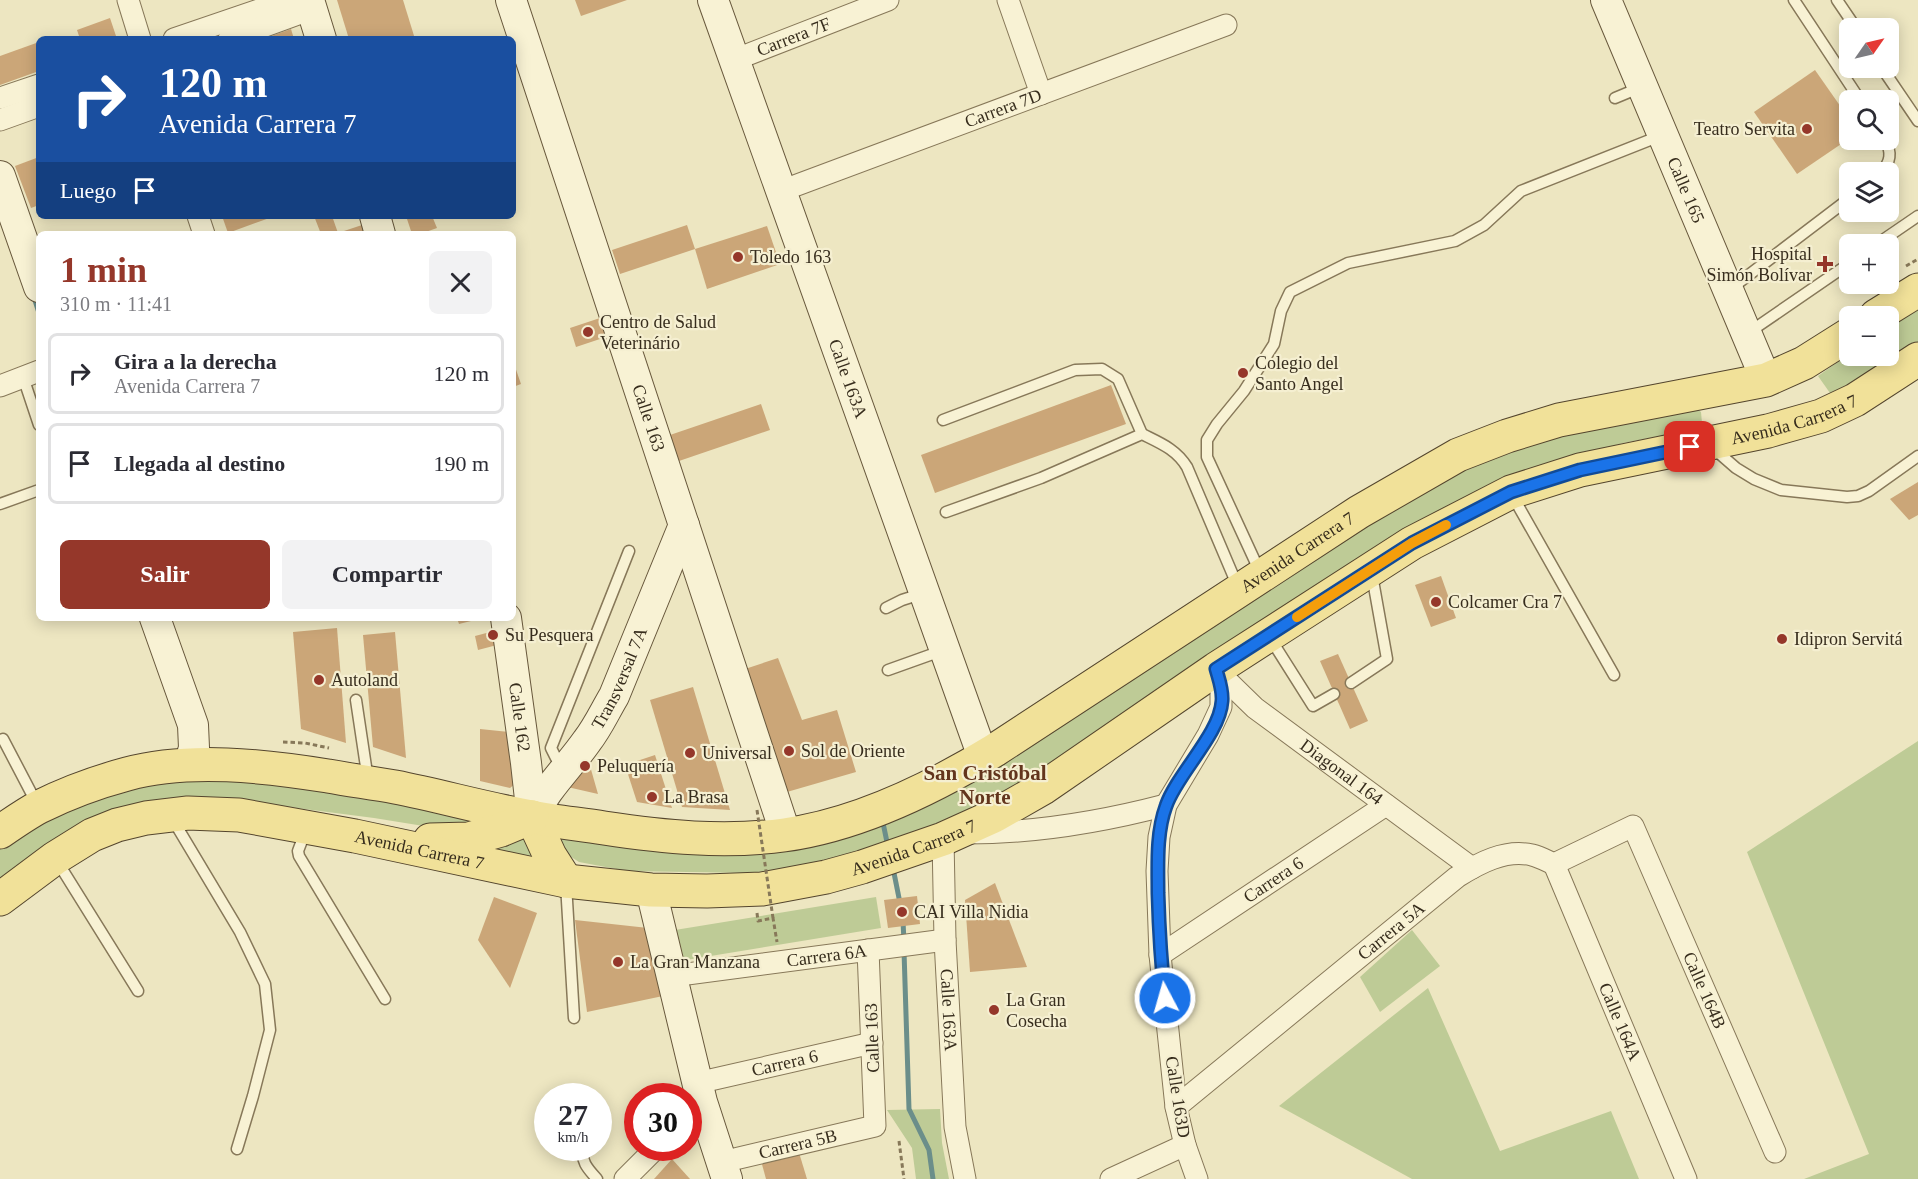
<!DOCTYPE html>
<html lang="es">
<meta charset="utf-8">
<style>
body{margin:0;font-family:Georgia,serif;background:#f2f2f3;color:#2b2b33;height:100vh;display:flex;flex-direction:column;font-size:22px;white-space:nowrap}
*{box-sizing:border-box;margin:0}
p{font-size:20px;color:#7c7c81}
.icon{flex:none;width:33px;height:33px;fill:none;stroke:currentColor;stroke-width:2;stroke-linecap:round;stroke-linejoin:round}
.map{position:relative;flex:1;overflow:hidden}
.details{position:absolute;left:36px;top:231px;width:480px;height:390px;display:flex;flex-direction:column;background:#fff;border-radius:9px;box-shadow:0 3px 15px #0003}
.details>*{flex:none}
.guide{position:absolute;left:36px;top:36px;width:480px;height:183px;border-radius:9px;box-shadow:0 3px 15px #0003;background:#1a4fa0;color:#fff;overflow:hidden}
.needle{width:39px;rotate:56deg}
.fabs{position:absolute;left:1839px;top:18px;display:grid;gap:12px}
.fabs a{display:grid;place-items:center;width:60px;height:60px;border-radius:9px;background:#fff;box-shadow:0 3px 15px #0003;font-size:30px}
.speed{position:absolute;left:534px;top:1083px;display:flex;gap:12px;font-size:30px;font-weight:700;text-align:center}
.speed>*{display:grid;place-content:center;width:78px;height:78px;border-radius:50%;background:#fff;box-shadow:0 3px 15px #0003;line-height:1}
.speed small{font-size:15px;font-weight:400}
.speed .limit{border:9px solid #d22;background:#fff;color:#111}
.pin{position:absolute;display:grid;place-items:center;width:51px;height:51px;color:#fff;margin:-26px;border-radius:12px;box-shadow:0 3px 9px #0006}
.me{position:absolute;width:66px;margin:-33px;rotate:354deg;stroke-linejoin:round;filter:drop-shadow(0 0 4px #0008)}
.turn{display:flex;align-items:center;gap:21px;height:126px;padding:0 24px;font-size:27px}
.turn .icon{width:78px;height:78px;stroke-width:2.5}
.turn b{display:block;font-size:42px;line-height:51px}
.then{display:flex;align-items:center;height:57px;padding:0 24px;background:#0003;gap:12px;font-size:22px}
.round{display:grid;place-items:center;flex:none;width:63px;height:63px;border-radius:9px;background:#f2f2f3}
.summary{display:flex;align-items:center;justify-content:space-between;height:102px;padding:0 24px}
h1{font-size:36px;font-weight:800;line-height:45px;color:#95372a}
.action{display:flex;gap:12px;margin-top:auto;padding:12px 24px}
.action a{flex:1;height:69px;border-radius:9px;background:#95372a;color:#fff;font-size:24px;font-weight:800;line-height:69px;text-align:center}
.action a+a{background:#f2f2f3;color:#2b2b33}
ul{padding:0;list-style:none}
li{display:flex;align-items:center;gap:18px;height:81px;margin:0 12px 9px;padding:0 12px;border:3px solid #e1e1e2;border-radius:9px}
li div{flex:1}
li b{display:block;font-size:22px}
li em{font-style:normal}
.map>svg:first-child{display:block}
.green{fill:#becb96}
.lines{fill:none;stroke-linecap:round;stroke-linejoin:round}
.stream{stroke:#6b8e8a;stroke-width:5}
.building{fill:#cba678}
.lane-casing{stroke:#877859;stroke-width:13}
.street-casing{stroke:#877859;stroke-width:23}
.secondary-casing{stroke:#68583c;stroke-width:32}
.primary-casing{stroke:#54452d;stroke-width:35}
.path{stroke:#877859;stroke-width:3;stroke-dasharray:4.5 3;stroke-linecap:butt}
.lane{stroke:#f8f2d4;stroke-width:10}
.street{stroke:#f8f2d4;stroke-width:21}
.secondary{stroke:#f8f2d4;stroke-width:30}
.primary{stroke:#f1e199;stroke-width:33}
.path-bridge{stroke:#877859;stroke-width:3;stroke-dasharray:4.5 3;stroke-linecap:butt}
.route-casing{stroke:#114b97;stroke-width:15}
.route{stroke:#1a73e8;stroke-width:10}
.slow{stroke:#f59e0b;stroke-width:10}
.poi-dot{fill:#95372a;stroke:#f5efd1;stroke-width:2}
.labels{text-anchor:middle;stroke-width:4.5;stroke-linejoin:round;paint-order:stroke}
.street-label{font-size:18px;fill:#372d1d;stroke:#f5efd1}
.poi-label{font-size:18px;fill:#372d1d;stroke:#f5efd1;text-anchor:start}
.quarter-label{font-size:21px;font-weight:bold;fill:#63351d;stroke:#f5efd1}
</style>
<div class="map">
<svg width="1918" height="1179" viewBox="0 0 1918 1179">
<rect width="100%" height="100%" fill="#ede6c1"/>
<!-- green -->
<g class="green">
<polygon points="1918,308 1918,342 1864,378 1830,393 1818,376 1849,354 1888,356 1889,328"/>
<polygon points="1695,407 1701,412 1702,423 1687,431 1623,443 1572,458 995,799 936,825 856,854 794,868 748,873 627,871 579,862 562,851 554,837 812,842 1249,598 1465,468 1513,447"/>
<polygon points="1918,741 1918,1179 1804,1179 1869,1154 1747,852"/>
<polygon points="200,777 352,793 487,821 436,828 374,818 228,799 0,882 0,846 56,812 127,789"/>
<polygon points="520,830 538,863 476,846"/>
<polygon points="876,897 881,928 680,961 675,930"/>
<polygon points="1412,930 1440,966 1380,1012 1360,977"/>
<polygon points="1428,988 1500,1151 1611,1111 1639,1179 1412,1179 1279,1106"/>
<polygon points="940,1109 942,1143 949,1179 916,1179 912,1148 887,1110"/>
</g>
<g class="lines">
<!-- stream -->
<g class="stream">
<polyline points="33,294 39,313"/>
<polyline points="882,818 888,847"/>
<polyline points="893,868 900,903"/>
<polyline points="903,921 904,942"/>
<polyline points="904,951 909,1109 929,1150 933,1179"/>
</g>
</g>
<!-- building -->
<g class="building">
<polygon points="337,0 403,0 415,39 349,39"/>
<polygon points="575,0 627,0 581,16"/>
<polygon points="110,18 117,39 80,39 77,30"/>
<polygon points="291,29 294,39 263,39"/>
<polygon points="39,42 39,71 0,85 0,56"/>
<polygon points="1815,70 1850,120 1850,138 1797,174 1754,112"/>
<polygon points="39,157 39,205 31,208 15,166"/>
<polygon points="222,216 275,216 228,233"/>
<polygon points="314,216 332,216 338,233 362,225 366,234 321,234"/>
<polygon points="406,216 432,216 437,228 420,234 412,234"/>
<polygon points="687,225 695,249 620,274 612,250"/>
<polygon points="767,226 780,264 707,289 695,249"/>
<polygon points="600,318 606,337 576,347 570,328"/>
<polygon points="513,361 521,384 513,387"/>
<polygon points="1111,385 1126,424 935,493 921,455"/>
<polygon points="761,404 770,430 679,461 670,435"/>
<polygon points="1918,482 1918,515 1909,520 1890,499"/>
<polygon points="1441,576 1456,618 1431,627 1415,585"/>
<polygon points="457,618 479,618 479,619 459,624"/>
<polygon points="337,628 346,743 301,729 293,632"/>
<polygon points="494,631 497,645 478,650 475,636"/>
<polygon points="395,632 406,758 373,747 363,635"/>
<polygon points="1338,654 1368,721 1350,729 1320,661"/>
<polygon points="778,658 802,720 837,710 856,772 780,794 742,670"/>
<polygon points="693,687 730,810 682,807 650,700"/>
<polygon points="480,729 509,732 516,783 510,788 480,781"/>
<polygon points="655,755 672,808 637,802 625,765"/>
<polygon points="588,759 598,794 563,786"/>
<polygon points="995,883 1027,967 970,972 965,900"/>
<polygon points="917,896 920,924 888,928 884,900"/>
<polygon points="494,897 537,913 510,988 478,940"/>
<polygon points="575,920 648,928 663,996 587,1012"/>
<polygon points="797,1146 807,1179 766,1179 760,1157"/>
<polygon points="672,1159 690,1179 654,1179"/>
</g>
<g class="lines">
<defs>
<g id="lane">
<polyline points="1794,0 1860,100"/>
<polyline points="1837,0 1856,28"/>
<polyline points="1882,68 1918,121"/>
<polyline points="1615,98 1639,88"/>
<path d="M 1881,172 C 1891,162 1892,152 1885,140"/>
<polyline points="1877,244 1918,216"/>
<polyline points="1729,290 1850,198"/>
<polyline points="1748,333 1850,263"/>
<polyline points="23,377 39,425"/>
<polyline points="943,420 1075,370 1102,369 1118,379 1142,434"/>
<polyline points="1713,448 1736,468 1754,479 1781,490 1847,497 1858,496 1869,491 1918,456"/>
<polyline points="1512,495 1614,675"/>
<polyline points="0,504 39,490"/>
<path d="M 946,512 L 1041,478 L 1142,434 C 1160,443 1176,449 1187,467 L 1238,587"/>
<polyline points="1260,572 1207,457 1207,440 1217,424 1244,391 1274,344 1281,311 1290,292 1348,263 1455,241 1484,225 1521,191 1660,136"/>
<polyline points="886,608 902,600 924,593"/>
<polyline points="1270,638 1313,706 1334,694"/>
<polyline points="888,670 944,650"/>
<polyline points="1351,683 1387,659 1372,575"/>
<polyline points="356,700 368,780"/>
<polyline points="3,739 37,804"/>
<polyline points="566,766 556,758 551,748 629,551"/>
<polyline points="173,820 240,932 265,984 270,1030 253,1096 237,1149"/>
<polyline points="306,830 298,851 299,856 385,999"/>
<polyline points="57,861 138,991"/>
<polyline points="566,884 574,1018"/>
<path d="M 584,1148 C 580,1161 588,1169 597,1179"/>
</g>
<g id="street">
<polyline points="128,0 140,39"/>
<polyline points="1008,0 1041,94"/>
<polyline points="174,39 288,0"/>
<polyline points="229,39 312,9"/>
<path id="s1" d="M 734,60 L 888,0"/>
<polyline points="0,98 39,85"/>
<polyline points="0,120 39,106"/>
<path id="s2" d="M 781,191 L 1226,25"/>
<polyline points="198,216 204,234"/>
<polyline points="0,386 39,371"/>
<path id="s3" d="M 1216,670 L 1255,708 L 1472,868"/>
<path d="M 968,833 C 1036,833 1101,822 1166,805"/>
<path id="s4" d="M 943,839 L 945,940 L 955,1127 L 965,1179"/>
<path id="s5" d="M 1554,864 L 1686,1179"/>
<path id="s6" d="M 1160,955 L 1386,805"/>
<path id="s7" d="M 672,976 L 945,940"/>
<path id="s8" d="M 697,1083 L 872,1043"/>
<path id="s9" d="M 1176,1107 L 1457,877 C 1479,863 1505,849 1532,855 C 1540,857 1547,861 1554,864 L 1633,826 L 1775,1152"/>
<path id="s10" d="M 722,1162 L 875,1126 L 868,950"/>
<polyline points="625,1179 656,1148"/>
<polyline points="1111,1179 1185,1145"/>
<polyline points="1197,1179 1185,1145 1176,1107 1160,955 1157,871 1159,837 1166,805 1208,735 1221,707 1221,689 1216,669"/>
</g>
<g id="secondary">
<polyline points="309,0 321,39"/>
<path id="s11" d="M 511,0 L 786,835"/>
<path id="s12" d="M 713,0 L 983,757"/>
<path id="s13" d="M 1606,0 L 1766,380"/>
<polyline points="0,176 39,287"/>
<polyline points="375,216 380,234"/>
<polyline points="155,618 193,725 194,748 189,765"/>
<path id="s14" d="M 506,618 L 526,763 L 532,817"/>
<path id="s15" d="M 532,817 C 547,787 568,768 587,741 C 598,727 605,711 614,696 L 684,525"/>
<polyline points="651,890 702,1102 727,1179"/>
</g>
<g id="primary">
<polyline points="1876,316 1918,290"/>
<polyline points="532,817 550,856 566,881"/>
<path id="s16" d="M 0,832 C 13,823 26,814 39,807 C 67,793 97,782 127,774 C 189,757 265,766 328,776 C 350,780 373,783 395,787 C 441,796 486,809 532,817 C 555,822 580,824 604,828 C 664,837 723,843 784,835 C 857,825 933,788 995,750 L 1359,512 L 1458,455 L 1507,436 L 1559,420 L 1766,380 L 1804,363 L 1850,334"/>
<polyline points="430,840 469,839 501,830 532,817"/>
<path id="s17" d="M 0,899 L 55,858 L 92,835 L 117,825 L 146,818 L 188,813 L 239,815 L 355,836 L 566,881 L 651,890 L 707,891 L 762,889 L 826,877 L 862,867 L 943,839 L 994,816 L 1043,788 L 1216,669 L 1412,543 L 1511,492 L 1580,470 L 1768,431 L 1821,416 L 1855,400 L 1918,359"/>
</g>
</defs>
<!-- lane casing -->
<use href="#lane" class="lane-casing"/>
<!-- street casing -->
<use href="#street" class="street-casing"/>
<!-- secondary casing -->
<use href="#secondary" class="secondary-casing"/>
<!-- primary casing -->
<use href="#primary" class="primary-casing"/>
<!-- path -->
<g class="path">
<polyline points="1906,266 1918,259"/>
<polyline points="283,742 305,743 329,748"/>
<polyline points="757,913 758,921 773,918 777,942"/>
<polyline points="899,1141 904,1179"/>
</g>
<!-- lane -->
<use href="#lane" class="lane"/>
<!-- street -->
<use href="#street" class="street"/>
<!-- secondary -->
<use href="#secondary" class="secondary"/>
<!-- primary -->
<use href="#primary" class="primary"/>
<!-- path-bridge -->
<polyline class="path-bridge" points="757,810 773,918"/>
</g>
<g class="lines">
<defs>
<path id="route" d="M 1165,998 C 1161,963 1159,928 1158,893 C 1158,865 1156,833 1166,806 C 1177,774 1220,734 1222,701 C 1223,690 1219,680 1216,669 L 1412,543 L 1511,492 L 1580,470 L 1690,447"/>
</defs>
<!-- route casing -->
<use href="#route" class="route-casing"/>
<!-- route -->
<use href="#route" class="route"/>
<!-- slow -->
<polyline class="slow" points="1297,617 1412,543 1446,525"/>
</g>
<!-- markers -->
<g class="poi-dot">
<circle cx="1807" cy="129" r="6"/>
<circle cx="738" cy="257" r="6"/>
<path d="M1822 255h6v6h6v6h-6v6h-6v-6h-6v-6h6z"/>
<circle cx="588" cy="332" r="6"/>
<circle cx="1243" cy="373" r="6"/>
<circle cx="1436" cy="602" r="6"/>
<circle cx="493" cy="635" r="6"/>
<circle cx="1782" cy="639" r="6"/>
<circle cx="319" cy="680" r="6"/>
<circle cx="789" cy="751" r="6"/>
<circle cx="690" cy="753" r="6"/>
<circle cx="585" cy="766" r="6"/>
<circle cx="652" cy="797" r="6"/>
<circle cx="902" cy="912" r="6"/>
<circle cx="618" cy="962" r="6"/>
<circle cx="994" cy="1010" r="6"/>
</g>
<g class="labels">
<!-- street labels -->
<g class="street-label">
<text dy="6" stroke="none"><textPath href="#s1" startOffset="64">Carrera 7F</textPath></text>
<text dy="6" stroke="none"><textPath href="#s2" startOffset="237">Carrera 7D</textPath></text>
<text dy="6" stroke="none"><textPath href="#s13" startOffset="206">Calle 165</textPath></text>
<text dy="6" stroke="none"><textPath href="#s12" startOffset="402">Calle 163A</textPath></text>
<text dy="6" stroke="none"><textPath href="#s11" startOffset="440">Calle 163</textPath></text>
<text dy="6" stroke="none"><textPath href="#s17" startOffset="1940">Avenida Carrera 7</textPath></text>
<text dy="6" stroke="none"><textPath href="#s16" startOffset="1395">Avenida Carrera 7</textPath></text>
<text dy="6" stroke="none"><textPath href="#s15" startOffset="165">Transversal 7A</textPath></text>
<text dy="6" stroke="none"><textPath href="#s14" startOffset="100">Calle 162</textPath></text>
<text dy="6" stroke="none"><textPath href="#s3" startOffset="162">Diagonal 164</textPath></text>
<text dy="6" stroke="none"><textPath href="#s17" startOffset="950">Avenida Carrera 7</textPath></text>
<text dy="6" stroke="none"><textPath href="#s17" startOffset="446">Avenida Carrera 7</textPath></text>
<text dy="6" stroke="none"><textPath href="#s6" startOffset="136">Carrera 6</textPath></text>
<text dy="6" stroke="none"><textPath href="#s9" startOffset="278">Carrera 5A</textPath></text>
<text dy="6" stroke="none"><textPath href="#s7" startOffset="156">Carrera 6A</textPath></text>
<text dy="6" stroke="none"><textPath href="#s9" startOffset="734">Calle 164B</textPath></text>
<text dy="6" stroke="none"><textPath href="#s4" startOffset="171">Calle 163A</textPath></text>
<text dy="6" stroke="none"><textPath href="#s5" startOffset="171">Calle 164A</textPath></text>
<text transform="translate(872 1038) rotate(-92)" y="6">Calle 163</text>
<text dy="6" stroke="none"><textPath href="#s8" startOffset="90">Carrera 6</textPath></text>
<text transform="translate(1178 1097) rotate(81)" y="6">Calle 163D</text>
<text dy="6" stroke="none"><textPath href="#s10" startOffset="78">Carrera 5B</textPath></text>
</g>
<!-- poi labels -->
<g class="poi-label">
<text x="1795" y="135" text-anchor="end">Teatro Servita</text>
<text x="1812" y="260" text-anchor="end">Hospital<tspan x="1812" dy="21">Simón Bolívar</tspan></text>
<text x="750" y="263">Toledo 163</text>
<text x="600" y="328">Centro de Salud<tspan x="600" dy="21">Veterinário</tspan></text>
<text x="1255" y="369">Colegio del<tspan x="1255" dy="21">Santo Angel</tspan></text>
<text x="1448" y="608">Colcamer Cra 7</text>
<text x="505" y="641">Su Pesquera</text>
<text x="1794" y="645">Idipron Servitá</text>
<text x="331" y="686">Autoland</text>
<text x="801" y="757">Sol de Oriente</text>
<text x="702" y="759">Universal</text>
<text x="597" y="772">Peluquería</text>
<text x="664" y="803">La Brasa</text>
<text x="914" y="918">CAI Villa Nidia</text>
<text x="630" y="968">La Gran Manzana</text>
<text x="1006" y="1006">La Gran<tspan x="1006" dy="21">Cosecha</tspan></text>
</g>
<!-- quarter labels -->
<g class="quarter-label">
<text x="985" y="780">San Cristóbal<tspan x="985" dy="24">Norte</tspan></text>
</g>
</g>
</svg>
<div class="fabs">
<a><svg class="needle" viewBox="-14 -14 28 28"><path d="M0-13l5 13h-10z" fill="#e53935"/><path d="M0 13l5-13h-10z" fill="#7c7c81"/></svg></a>
<a><svg class="icon" aria-label="search" viewBox="0 0 24 24"><circle cx="10" cy="10" r="6"/><path d="M15 15l6 6"/></svg></a>
<a><svg class="icon" aria-label="layers" viewBox="0 0 24 24"><path d="M12 4l9 5-9 5-9-5zM3 14l9 5 9-5"/></svg></a>
<a>+</a>
<a>−</a>
</div>
<div class="speed"><div>27<small>km/h</small></div><div class="limit">30</div></div>
<div class="pin" style="left:1690px;top:447px;background:#d93025"><svg class="icon" aria-label="arrive" viewBox="0 0 24 24"><path d="M6 21V4h12l-3 4 3 4H6"/></svg></div>
<svg class="me" style="left:1165px;top:998px" viewBox="-20 -20 40 40"><circle r="17" fill="#1a73e8" stroke="#fff" stroke-width="3"/><path d="M0-11L8 9 0 5-8 9z" fill="#fff"/></svg>
<div class="guide">
<div class="turn"><svg class="icon" aria-label="right" viewBox="0 0 24 24"><path d="M7 20v-9h11M14 6l5 5-5 5"/></svg><div><b>120 m</b>Avenida Carrera 7</div></div>
<div class="then">Luego<svg class="icon" aria-label="arrive" viewBox="0 0 24 24"><path d="M6 21V4h12l-3 4 3 4H6"/></svg></div>
</div>
<section class="details">
<div class="summary"><div><h1>1 min</h1><p>310 m · 11:41</p></div><a class="round"><svg class="icon" aria-label="close" viewBox="0 0 24 24"><path d="M6 6l12 12M18 6L6 18"/></svg></a></div>
<ul>
<li><svg class="icon" aria-label="right" viewBox="0 0 24 24"><path d="M7 20v-9h11M14 6l5 5-5 5"/></svg><div><b>Gira a la derecha</b><p>Avenida Carrera 7</p></div><em>120 m</em></li>
<li><svg class="icon" aria-label="arrive" viewBox="0 0 24 24"><path d="M6 21V4h12l-3 4 3 4H6"/></svg><div><b>Llegada al destino</b></div><em>190 m</em></li>
</ul>
<div class="action"><a>Salir</a><a>Compartir</a></div>
</section>
</div>
